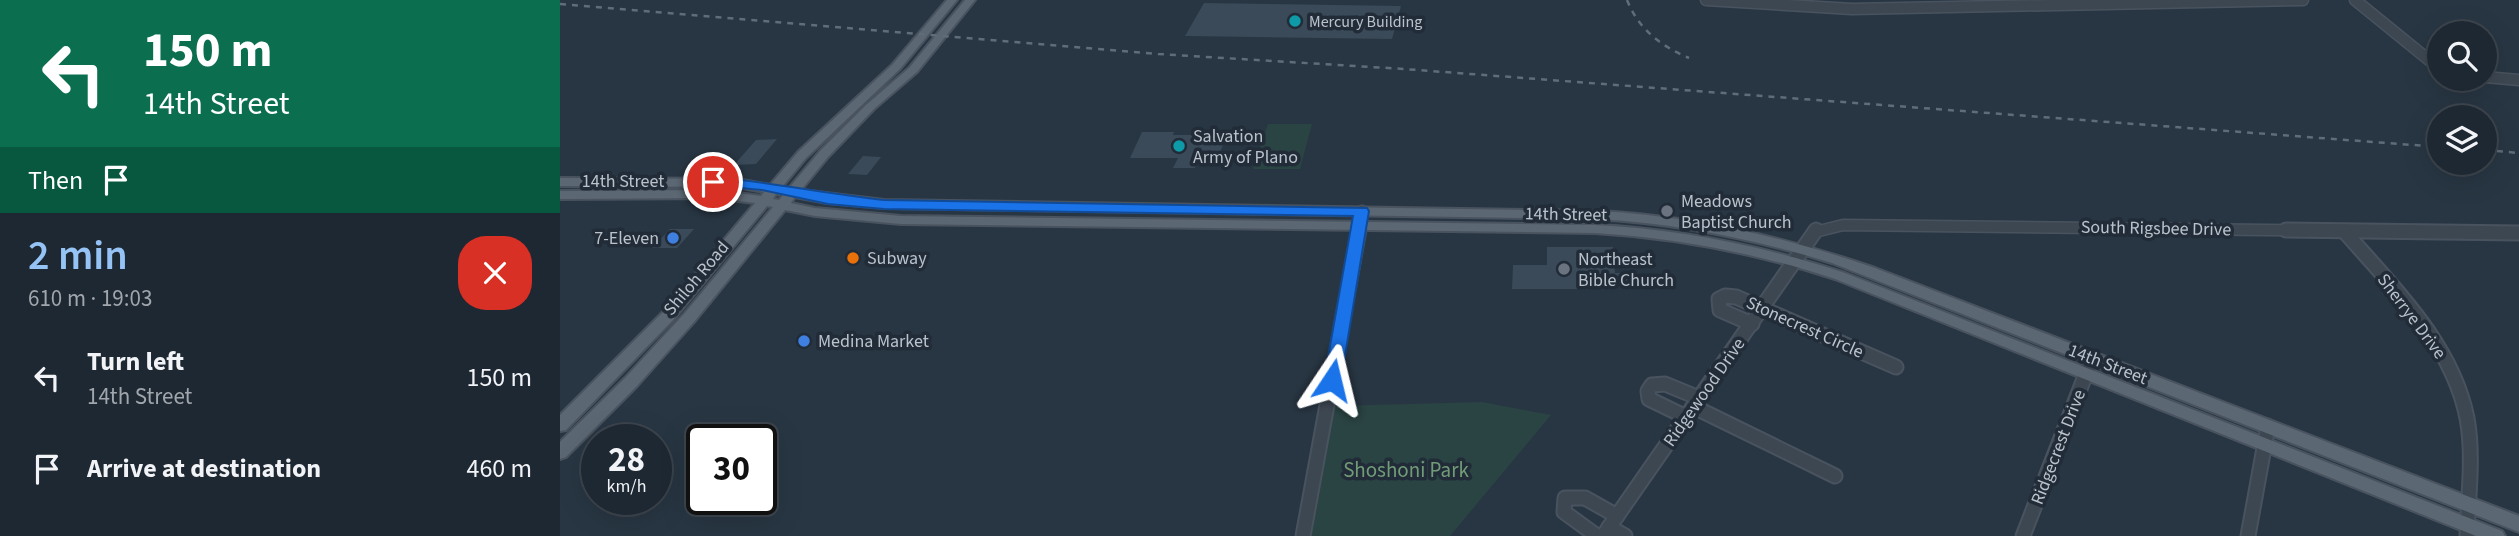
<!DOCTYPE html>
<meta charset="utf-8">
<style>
body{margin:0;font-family:"Source Sans 3",sans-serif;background:#2b343e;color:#f1f3f6;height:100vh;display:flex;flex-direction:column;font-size:26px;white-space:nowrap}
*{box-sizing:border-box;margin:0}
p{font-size:23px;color:#a1a6ac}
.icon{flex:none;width:38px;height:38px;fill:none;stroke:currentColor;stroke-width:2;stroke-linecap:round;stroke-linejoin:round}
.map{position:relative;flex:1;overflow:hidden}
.panel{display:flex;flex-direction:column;background:#1e2832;width:560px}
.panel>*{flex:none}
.hud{background:#0b6e4f;color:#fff;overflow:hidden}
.fabs{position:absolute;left:1867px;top:21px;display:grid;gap:14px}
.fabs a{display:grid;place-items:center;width:70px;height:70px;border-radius:50%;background:#1e2832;box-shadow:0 7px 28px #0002,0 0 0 2px #3c444d;font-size:35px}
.speed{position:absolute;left:21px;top:424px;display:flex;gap:14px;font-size:35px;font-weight:700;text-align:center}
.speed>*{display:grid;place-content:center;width:91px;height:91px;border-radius:50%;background:#1e2832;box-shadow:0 7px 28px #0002,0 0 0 2px #3c444d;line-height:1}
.speed small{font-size:18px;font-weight:400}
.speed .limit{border:4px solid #111;border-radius:10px;background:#fff;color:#111}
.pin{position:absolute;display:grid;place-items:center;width:60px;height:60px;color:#fff;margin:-30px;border:4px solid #fff;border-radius:50%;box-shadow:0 2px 7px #0007}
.me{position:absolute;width:77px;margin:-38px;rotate:10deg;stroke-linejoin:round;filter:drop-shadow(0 0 5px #0008)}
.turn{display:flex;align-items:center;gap:24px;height:147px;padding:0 28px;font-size:32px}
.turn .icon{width:91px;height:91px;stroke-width:2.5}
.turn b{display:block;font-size:49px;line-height:60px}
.then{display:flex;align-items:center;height:66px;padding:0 28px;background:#0003;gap:14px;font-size:26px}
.round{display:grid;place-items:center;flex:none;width:74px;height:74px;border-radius:28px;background:#2b343e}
.overview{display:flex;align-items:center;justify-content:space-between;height:119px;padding:0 28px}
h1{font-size:42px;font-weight:600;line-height:52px;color:#96c3f5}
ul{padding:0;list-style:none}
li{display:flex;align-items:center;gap:21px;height:91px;padding:0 28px}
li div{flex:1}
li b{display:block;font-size:26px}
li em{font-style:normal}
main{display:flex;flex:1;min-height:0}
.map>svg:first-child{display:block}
.green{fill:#2a4343}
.building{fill:#3b4a58}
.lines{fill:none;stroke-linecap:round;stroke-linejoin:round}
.minor-far1-casing{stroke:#49535f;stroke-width:13}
.minor-casing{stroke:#49535f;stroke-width:17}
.major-casing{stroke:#49535f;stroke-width:4}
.minor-far1{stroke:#3d4752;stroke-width:10}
.minor{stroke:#3d4752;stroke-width:13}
.major{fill:#5b6772;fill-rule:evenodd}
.rail{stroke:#5f6c79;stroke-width:2.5;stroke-dasharray:6 6;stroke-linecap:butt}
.route{fill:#1a73e8;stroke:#114b97;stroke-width:2}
.culture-dot{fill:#0f9aa8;stroke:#212c38;stroke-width:2.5}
.worship-dot{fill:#6b7280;stroke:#212c38;stroke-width:2.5}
.shop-dot{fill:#3f7fe0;stroke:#212c38;stroke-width:2.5}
.food-dot{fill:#e8710a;stroke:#212c38;stroke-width:2.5}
.labels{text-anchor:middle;stroke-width:7;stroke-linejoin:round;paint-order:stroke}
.far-poi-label{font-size:16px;fill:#bac2cc;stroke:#212c38;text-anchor:start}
.poi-label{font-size:18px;fill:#bac2cc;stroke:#212c38;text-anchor:start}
.street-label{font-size:18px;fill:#bac2cc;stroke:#212c38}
.near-park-label{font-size:21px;fill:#729c78;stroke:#212c38}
</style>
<main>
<section class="panel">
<div class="hud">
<div class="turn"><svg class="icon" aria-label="left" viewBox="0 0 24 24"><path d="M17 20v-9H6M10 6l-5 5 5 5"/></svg><div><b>150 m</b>14th Street</div></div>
<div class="then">Then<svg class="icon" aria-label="arrive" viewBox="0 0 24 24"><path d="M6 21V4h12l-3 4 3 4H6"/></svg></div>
</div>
<div class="overview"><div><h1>2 min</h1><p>610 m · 19:03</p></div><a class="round" style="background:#d93025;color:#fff"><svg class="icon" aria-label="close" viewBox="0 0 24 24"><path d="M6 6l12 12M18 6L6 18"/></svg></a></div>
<ul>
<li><svg class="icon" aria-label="left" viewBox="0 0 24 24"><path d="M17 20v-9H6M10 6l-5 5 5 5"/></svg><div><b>Turn left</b><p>14th Street</p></div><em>150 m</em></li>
<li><svg class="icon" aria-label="arrive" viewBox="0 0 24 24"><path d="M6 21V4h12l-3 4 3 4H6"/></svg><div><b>Arrive at destination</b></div><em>460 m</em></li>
</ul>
</section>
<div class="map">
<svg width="1959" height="536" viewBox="0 0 1959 536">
<rect width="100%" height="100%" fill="#283643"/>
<!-- green -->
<g class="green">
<polygon points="708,124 752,124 740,169 693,169"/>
<polygon points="922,402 991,415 890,536 749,536 773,406"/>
</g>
<!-- building -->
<g class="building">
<polygon points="644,3 841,6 832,39 625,36"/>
<polygon points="582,132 614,132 613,135 667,135 657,160 638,160 635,168 613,168 618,158 570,158"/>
<polygon points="217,139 196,164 174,165 196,140"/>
<polygon points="303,156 321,157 307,175 288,174"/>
<polygon points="110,229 134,229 117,248 92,248"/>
<polygon points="987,247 1053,247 1055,273 1076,273 1077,286 1033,286 1033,289 952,289 953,265 987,265"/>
</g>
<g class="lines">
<defs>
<g id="minor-far1">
<polyline points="1146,0 1292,9 1743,0"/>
<polyline points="1795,0 1880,69"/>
<polyline points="1925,77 1959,80"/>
<polyline points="798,232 802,211"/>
<polyline points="1255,232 1283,225 1874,232"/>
</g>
<g id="minor">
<polyline points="1726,230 1959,233"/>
<path d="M 1784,231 C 1832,286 1892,343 1907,418 C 1914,456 1908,497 1907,536"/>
<polyline points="1192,324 1160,310 1159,299 1165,296 1176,297 1336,367"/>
<polyline points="1134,407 1275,476"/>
<polyline points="1126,417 1089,399 1088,391 1092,385 1105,384 1139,398"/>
<polyline points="1049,527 1065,536"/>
<polyline points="743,536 799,230"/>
<polyline points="1037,536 1004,512 1005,498 1025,498 1057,516"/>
<polyline points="1043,536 1256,230"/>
<polyline points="1463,536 1532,358"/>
<polyline points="1688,536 1708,426"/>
</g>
<path id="major" d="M 387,0 L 397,0 L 340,69 L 246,158 L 222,187 L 229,188 L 260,151 L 306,105 L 349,68 L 405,0 L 415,0 L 357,72 L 314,109 L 268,157 L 241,190 L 324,200 L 1039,211 C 1134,216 1225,237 1315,268 L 1959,516 L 1959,532 L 1272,263 C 1195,239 1119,224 1039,219 L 324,208 L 267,203 L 235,197 L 231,203 L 255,208 L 341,216 L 1035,225 C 1121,229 1203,246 1285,273 L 1942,531 L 1945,536 L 1916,536 L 1275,279 C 1196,253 1118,238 1035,233 L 341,224 L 255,216 L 225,210 L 134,322 L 77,386 L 6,457 L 0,459 L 0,442 L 65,378 L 124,314 L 213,207 L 207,206 L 113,320 L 6,430 L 0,431 L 0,415 L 103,312 L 195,203 L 153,198 L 0,199 L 0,191 L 153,190 L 201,196 L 204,192 L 177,187 L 0,186 L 0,178 L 177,179 L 210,185 L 238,152 L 332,65 ZM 216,194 L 223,195 L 219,200 L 213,199 Z"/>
</defs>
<!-- minor-far1 casing -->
<use href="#minor-far1" class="minor-far1-casing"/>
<!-- minor casing -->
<use href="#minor" class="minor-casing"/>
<!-- major casing -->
<use href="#major" class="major-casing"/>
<!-- minor-far1 -->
<use href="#minor-far1" class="minor-far1"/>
<!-- minor -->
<use href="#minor" class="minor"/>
<!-- major -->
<use href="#major" class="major"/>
<!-- rail -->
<g class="rail">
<path d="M 1067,0 C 1079,30 1101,46 1129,58"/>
<polyline points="0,4 598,54 844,69 1880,147"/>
<polyline points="1925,150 1959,153"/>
</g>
</g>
<!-- route -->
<path class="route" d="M 153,177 C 211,182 266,194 324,200 L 807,208 L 809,211 L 781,380 L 779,385 L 766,385 L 764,380 L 793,216 L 324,209 L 268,204 L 202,190 L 148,185 L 146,182 L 148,178 Z"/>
<!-- markers -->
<g class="culture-dot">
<circle cx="735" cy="21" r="7"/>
<circle cx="619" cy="146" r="7"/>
</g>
<g class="worship-dot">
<circle cx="1107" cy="211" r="7"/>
<circle cx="1004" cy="269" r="7"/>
</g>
<g class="shop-dot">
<circle cx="113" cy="238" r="7"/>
<circle cx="244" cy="341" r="7"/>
</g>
<circle class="food-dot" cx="293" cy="258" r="7"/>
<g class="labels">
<!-- far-poi labels -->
<g class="far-poi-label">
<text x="749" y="27">Mercury Building</text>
</g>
<!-- poi labels -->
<g class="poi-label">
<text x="633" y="142">Salvation<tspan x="633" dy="21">Army of Plano</tspan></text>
<text x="1121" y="207">Meadows<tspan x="1121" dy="21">Baptist Church</tspan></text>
<text x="99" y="244" text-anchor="end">7-Eleven</text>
<text x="307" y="264">Subway</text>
<text x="1018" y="265">Northeast<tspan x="1018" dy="21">Bible Church</tspan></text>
<text x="258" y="347">Medina Market</text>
</g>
<!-- street labels -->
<g class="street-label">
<text x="63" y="187">14th Street</text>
<text transform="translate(1006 214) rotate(1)" y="6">14th Street</text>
<text transform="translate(1596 228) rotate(1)" y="6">South Rigsbee Drive</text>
<text transform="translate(136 278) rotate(-50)" y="6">Shiloh Road</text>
<text transform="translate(1852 316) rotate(53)" y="6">Sherrye Drive</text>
<text transform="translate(1245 327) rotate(24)" y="6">Stonecrest Circle</text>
<text transform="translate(1548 364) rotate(21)" y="6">14th Street</text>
<text transform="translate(1144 392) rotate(-55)" y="6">Ridgewood Drive</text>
<text transform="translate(1498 447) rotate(-69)" y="6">Ridgecrest Drive</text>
</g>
<!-- near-park labels -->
<g class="near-park-label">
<text x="846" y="477">Shoshoni Park</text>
</g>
</g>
</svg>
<div class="fabs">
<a><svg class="icon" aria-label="search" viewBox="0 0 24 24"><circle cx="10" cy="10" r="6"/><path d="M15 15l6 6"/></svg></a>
<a><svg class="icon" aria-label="layers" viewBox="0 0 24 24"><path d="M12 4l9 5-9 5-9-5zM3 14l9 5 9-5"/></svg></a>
</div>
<div class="speed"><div>28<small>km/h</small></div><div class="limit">30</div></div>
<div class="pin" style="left:153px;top:182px;background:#d93025"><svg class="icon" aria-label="arrive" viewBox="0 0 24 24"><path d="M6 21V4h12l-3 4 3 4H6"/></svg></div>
<svg class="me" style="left:772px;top:380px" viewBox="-20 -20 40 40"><path d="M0-17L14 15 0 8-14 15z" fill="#1a73e8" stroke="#fff" stroke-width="4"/></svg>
</div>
</main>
